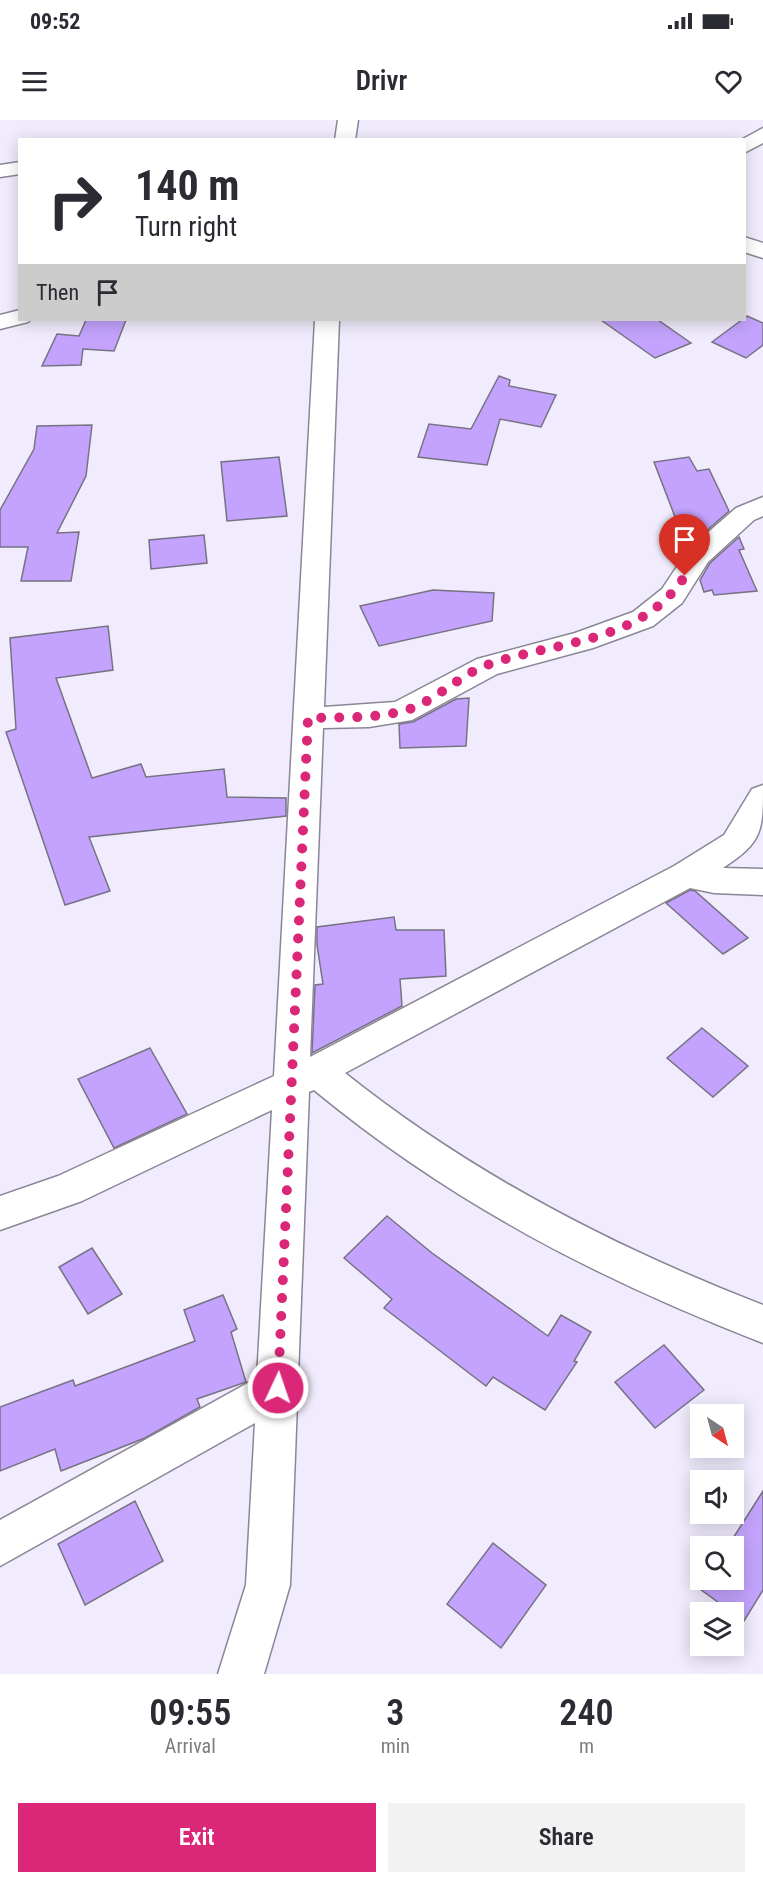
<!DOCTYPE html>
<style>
body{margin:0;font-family:"Roboto Condensed",sans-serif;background:#f2f2f3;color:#2b2b33;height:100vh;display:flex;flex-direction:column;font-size:22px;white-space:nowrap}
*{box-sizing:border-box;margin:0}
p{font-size:20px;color:#7c7c81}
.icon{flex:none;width:33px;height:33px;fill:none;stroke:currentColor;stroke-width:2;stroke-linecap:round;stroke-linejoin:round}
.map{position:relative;height:1554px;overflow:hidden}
.drawer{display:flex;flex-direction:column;background:#fff;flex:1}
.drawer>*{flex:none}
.guide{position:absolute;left:18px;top:18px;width:728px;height:183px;border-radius:0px;box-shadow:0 3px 15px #0003;background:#fff;color:#2b2b33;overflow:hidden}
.needle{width:39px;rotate:144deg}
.buttons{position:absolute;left:690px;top:1284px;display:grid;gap:12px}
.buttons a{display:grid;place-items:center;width:54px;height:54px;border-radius:0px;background:#fff;box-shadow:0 3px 15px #0003;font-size:30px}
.pin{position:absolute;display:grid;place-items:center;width:51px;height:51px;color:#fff;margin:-62px -26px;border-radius:50% 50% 50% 0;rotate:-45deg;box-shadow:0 0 6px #0007}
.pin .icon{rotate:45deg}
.me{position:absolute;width:66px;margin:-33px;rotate:3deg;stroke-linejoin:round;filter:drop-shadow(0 0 4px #0008)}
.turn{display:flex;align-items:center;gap:21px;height:126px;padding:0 18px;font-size:27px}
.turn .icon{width:78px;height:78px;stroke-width:2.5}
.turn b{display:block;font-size:42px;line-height:51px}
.then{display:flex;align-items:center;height:57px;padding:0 18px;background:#0003;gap:12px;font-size:22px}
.eta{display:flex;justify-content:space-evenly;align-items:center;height:102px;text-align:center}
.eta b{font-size:36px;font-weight:600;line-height:42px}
.action{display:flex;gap:12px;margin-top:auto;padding:12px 18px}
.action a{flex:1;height:69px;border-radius:0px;background:#db2777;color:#fff;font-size:24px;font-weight:600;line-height:69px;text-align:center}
.action a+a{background:#f2f2f3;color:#2b2b33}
.status{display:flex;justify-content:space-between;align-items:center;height:42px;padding:0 30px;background:#fff;direction:ltr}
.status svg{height:16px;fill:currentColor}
header{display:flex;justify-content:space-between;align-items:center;height:78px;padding:0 18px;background:#fff;font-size:27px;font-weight:600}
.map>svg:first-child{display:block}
.building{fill:#c3a3fd;stroke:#777282;stroke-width:1.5}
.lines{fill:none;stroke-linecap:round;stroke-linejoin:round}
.minor-casing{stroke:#8b8696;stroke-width:3}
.minor{fill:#fff;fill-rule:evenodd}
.route{stroke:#db2777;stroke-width:10;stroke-dasharray:0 18}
</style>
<div class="status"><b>09:52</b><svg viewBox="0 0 49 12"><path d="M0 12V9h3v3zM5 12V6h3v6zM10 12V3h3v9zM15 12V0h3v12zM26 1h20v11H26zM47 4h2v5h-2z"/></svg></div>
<header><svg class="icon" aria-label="menu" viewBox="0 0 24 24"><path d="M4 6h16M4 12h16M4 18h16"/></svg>Drivr<svg class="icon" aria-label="heart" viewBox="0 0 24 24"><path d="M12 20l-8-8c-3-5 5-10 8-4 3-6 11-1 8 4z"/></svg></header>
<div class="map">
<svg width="763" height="1554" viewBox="0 0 763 1554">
<rect width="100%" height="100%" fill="#f1ecfd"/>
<!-- building -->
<g class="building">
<polygon points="747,196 763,203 763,225 746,238 712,222"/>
<polygon points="86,200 126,200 114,231 83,229 81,245 42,246 57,214 79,216"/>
<polygon points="601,200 658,200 691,223 655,238"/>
<polygon points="499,256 510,260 509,266 556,275 541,307 500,299 487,345 418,337 429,304 471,309"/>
<polygon points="92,305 86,356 57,413 79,412 71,461 21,461 28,427 0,427 0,390 34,329 37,306"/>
<polygon points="279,337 287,396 227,401 221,342"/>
<polygon points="689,337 697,351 709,349 729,391 687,428 654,342"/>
<polygon points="204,415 207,443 151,449 149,420"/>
<polygon points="739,417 744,429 739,430 757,471 714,475 712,470 704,472 700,460 710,443"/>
<polygon points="433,470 494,473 492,501 379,526 360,486"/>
<polygon points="108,506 113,550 56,558 92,658 141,644 146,657 224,649 227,677 286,678 286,696 89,717 110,771 65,785 6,612 16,609 10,518"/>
<polygon points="469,578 466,626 400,628 399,604 413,602 456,579"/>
<polygon points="690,770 695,771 748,818 723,834 666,783"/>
<polygon points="394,797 396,810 444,810 446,856 400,859 402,886 312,933 315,865 323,864 317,825 317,807"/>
<polygon points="702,908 748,946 713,977 667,938"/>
<polygon points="150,928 187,994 114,1028 78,959"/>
<polygon points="387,1096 432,1133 548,1216 561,1195 591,1212 574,1241 577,1242 545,1290 493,1257 486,1266 384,1188 392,1179 344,1138"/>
<polygon points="92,1128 122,1174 88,1194 59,1147"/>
<polygon points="223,1175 237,1209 231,1212 246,1262 197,1279 200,1287 145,1318 61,1351 55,1329 0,1351 0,1287 73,1260 75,1266 195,1221 184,1190"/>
<polygon points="664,1225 704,1270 655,1308 615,1262"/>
<polygon points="763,1371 763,1470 744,1501 700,1469 707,1460 734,1460 734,1426 728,1426"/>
<polygon points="135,1381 163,1441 85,1485 58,1424"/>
<polygon points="493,1423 546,1465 501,1528 447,1484"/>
</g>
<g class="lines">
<defs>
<g id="minor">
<polygon points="338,0 358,0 355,20 335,20"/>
<polygon points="763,8 763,23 744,33 744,20 741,20"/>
<polygon points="20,42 20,54 0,57 0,45"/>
<polygon points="744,117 763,123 763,138 744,132"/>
<polygon points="20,190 20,200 30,200 28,202 0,209 0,195"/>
<path d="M 315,200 L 339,200 L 324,587 L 395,582 L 477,539 L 575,513 L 633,492 L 662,469 L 688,430 L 736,388 L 763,377 L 763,396 L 754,400 L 708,442 L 682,483 L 653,506 L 593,528 L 497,554 L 412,600 L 369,607 L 323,608 L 310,937 L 674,746 L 724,715 L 752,669 L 763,665 C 763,711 763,722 723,748 L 763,749 L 763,775 L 714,773 L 690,768 L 345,953 C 471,1054 613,1127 763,1185 L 763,1223 C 598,1159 451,1083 314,970 L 309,972 L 290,1465 L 264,1554 L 218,1554 L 246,1465 L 255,1303 L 0,1446 L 0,1400 L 257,1258 L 272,990 L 82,1081 L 0,1110 L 0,1076 L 58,1056 L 274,956 Z"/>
</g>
</defs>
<!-- minor casing -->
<use href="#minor" class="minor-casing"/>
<!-- minor -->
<use href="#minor" class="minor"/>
</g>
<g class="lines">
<!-- route -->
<path class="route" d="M 278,1268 L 308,598 C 338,597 369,599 399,592 C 431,586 457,556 487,545 C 557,520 640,525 685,456"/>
</g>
</svg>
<div class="buttons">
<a><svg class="needle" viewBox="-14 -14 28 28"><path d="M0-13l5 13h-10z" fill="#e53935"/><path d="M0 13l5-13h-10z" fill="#7c7c81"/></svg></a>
<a><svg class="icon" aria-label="sound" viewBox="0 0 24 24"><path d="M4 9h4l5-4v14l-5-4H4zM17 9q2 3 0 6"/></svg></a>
<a><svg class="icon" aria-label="search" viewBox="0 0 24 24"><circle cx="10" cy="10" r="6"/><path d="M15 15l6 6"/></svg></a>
<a><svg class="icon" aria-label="layers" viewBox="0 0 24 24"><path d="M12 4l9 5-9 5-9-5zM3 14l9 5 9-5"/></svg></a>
</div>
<div class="pin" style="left:685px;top:456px;background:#d93025"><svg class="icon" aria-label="arrive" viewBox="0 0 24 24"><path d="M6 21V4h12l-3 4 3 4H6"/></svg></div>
<svg class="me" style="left:278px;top:1268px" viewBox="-20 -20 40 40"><circle r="17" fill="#db2777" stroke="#fff" stroke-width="3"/><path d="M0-11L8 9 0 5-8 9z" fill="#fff"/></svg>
<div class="guide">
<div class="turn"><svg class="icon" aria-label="right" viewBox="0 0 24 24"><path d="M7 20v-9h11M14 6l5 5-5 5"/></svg><div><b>140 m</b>Turn right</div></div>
<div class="then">Then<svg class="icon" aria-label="arrive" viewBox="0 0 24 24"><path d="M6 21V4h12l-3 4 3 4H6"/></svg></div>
</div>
</div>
<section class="drawer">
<div class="eta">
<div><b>09:55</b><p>Arrival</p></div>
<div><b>3</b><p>min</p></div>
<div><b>240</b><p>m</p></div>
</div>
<div class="action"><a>Exit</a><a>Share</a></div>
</section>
